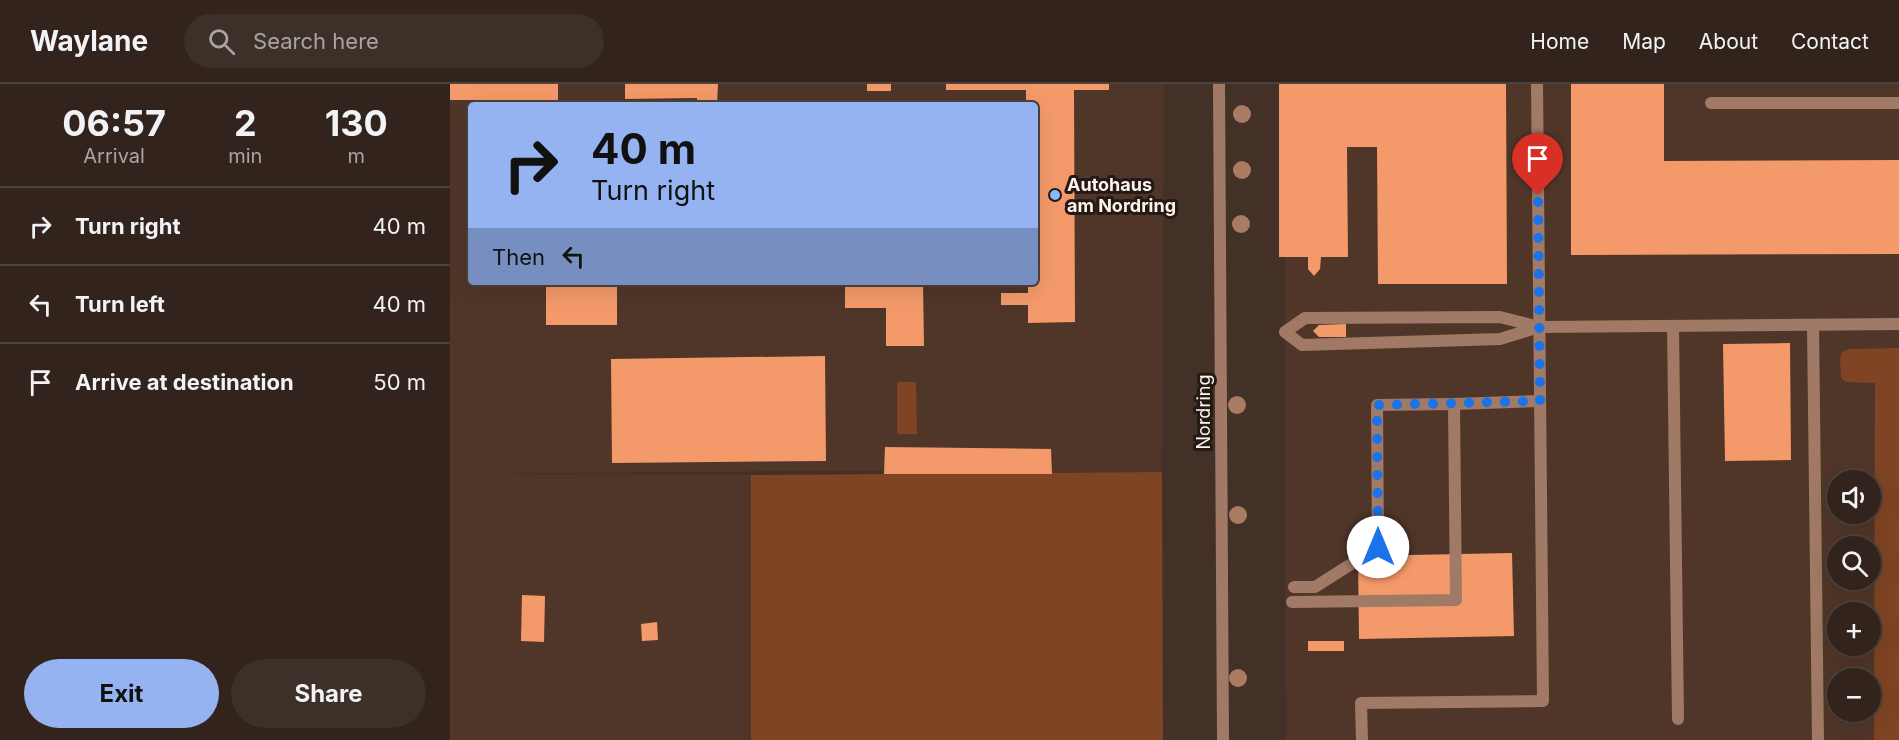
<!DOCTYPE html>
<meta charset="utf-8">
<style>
body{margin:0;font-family:Inter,sans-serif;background:#3d3029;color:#f1f3f6;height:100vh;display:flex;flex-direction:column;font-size:22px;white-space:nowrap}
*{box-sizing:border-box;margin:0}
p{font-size:20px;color:#a8a4a3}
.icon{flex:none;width:33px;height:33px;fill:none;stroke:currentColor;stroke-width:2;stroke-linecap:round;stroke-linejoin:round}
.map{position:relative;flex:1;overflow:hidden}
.sheet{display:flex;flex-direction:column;background:#32241c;width:450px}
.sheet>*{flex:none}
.guide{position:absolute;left:18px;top:18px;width:570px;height:183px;border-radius:6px;box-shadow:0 6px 24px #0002,0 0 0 2px #4d413b;background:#95b2f1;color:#111;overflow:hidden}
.buttons{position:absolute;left:1377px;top:386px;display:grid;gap:12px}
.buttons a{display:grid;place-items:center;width:54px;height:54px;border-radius:50%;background:#32241c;box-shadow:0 6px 24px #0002,0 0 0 2px #4d413b;font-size:30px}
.pin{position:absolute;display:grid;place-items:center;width:51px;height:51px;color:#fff;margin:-62px -26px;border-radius:50% 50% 50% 0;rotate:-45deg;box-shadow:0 0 6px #0007}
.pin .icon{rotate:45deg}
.me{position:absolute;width:66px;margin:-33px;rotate:0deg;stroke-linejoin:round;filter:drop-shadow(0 0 4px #0008)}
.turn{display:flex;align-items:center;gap:21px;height:126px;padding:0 24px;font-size:27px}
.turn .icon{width:78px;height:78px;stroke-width:2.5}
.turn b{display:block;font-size:42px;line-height:51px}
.then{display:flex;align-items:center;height:57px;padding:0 24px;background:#0003;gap:12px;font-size:22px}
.eta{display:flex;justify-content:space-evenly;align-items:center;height:102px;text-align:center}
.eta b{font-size:36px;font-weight:700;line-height:42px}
.action{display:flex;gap:12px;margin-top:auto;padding:12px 24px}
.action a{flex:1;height:69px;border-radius:36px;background:#95b2f1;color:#111;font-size:24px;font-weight:700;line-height:69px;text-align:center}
.action a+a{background:#3d3029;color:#f1f3f6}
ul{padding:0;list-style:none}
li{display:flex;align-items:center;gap:18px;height:78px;padding:0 24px;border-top:2px solid #4d413b}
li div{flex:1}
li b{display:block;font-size:22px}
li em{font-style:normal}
header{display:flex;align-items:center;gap:36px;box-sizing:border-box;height:84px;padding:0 30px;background:#32241c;border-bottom:2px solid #4d413b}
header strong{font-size:28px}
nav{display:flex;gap:33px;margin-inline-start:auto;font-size:21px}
.search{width:420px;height:54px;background:#3d3029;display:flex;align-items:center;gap:15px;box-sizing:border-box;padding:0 21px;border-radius:33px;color:#a8a4a3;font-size:22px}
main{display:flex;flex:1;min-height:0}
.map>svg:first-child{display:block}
.built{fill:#503629;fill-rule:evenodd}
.green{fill:#7e4423}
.building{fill:#f49a6a}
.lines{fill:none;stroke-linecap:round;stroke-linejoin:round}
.service{stroke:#a07a66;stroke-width:12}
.minor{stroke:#a07a66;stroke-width:12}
.tree{fill:#a97b63}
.route{stroke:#1a73e8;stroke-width:10;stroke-dasharray:0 18}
.poi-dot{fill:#8db9fc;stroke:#231a16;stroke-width:2}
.labels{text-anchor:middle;stroke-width:6;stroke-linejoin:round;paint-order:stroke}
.poi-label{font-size:18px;font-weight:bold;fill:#fef2eb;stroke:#231a16;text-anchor:start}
.street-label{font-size:18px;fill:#fef2eb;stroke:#231a16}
</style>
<header>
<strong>Waylane</strong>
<div class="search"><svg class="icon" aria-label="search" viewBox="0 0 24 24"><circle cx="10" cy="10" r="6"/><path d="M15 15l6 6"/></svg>Search here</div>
<nav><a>Home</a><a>Map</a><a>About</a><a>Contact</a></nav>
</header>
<main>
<section class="sheet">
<div class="eta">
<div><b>06:57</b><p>Arrival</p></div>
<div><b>2</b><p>min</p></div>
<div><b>130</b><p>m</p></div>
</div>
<ul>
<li><svg class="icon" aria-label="right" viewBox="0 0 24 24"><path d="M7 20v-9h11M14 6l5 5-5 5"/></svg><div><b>Turn right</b></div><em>40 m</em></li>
<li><svg class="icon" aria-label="left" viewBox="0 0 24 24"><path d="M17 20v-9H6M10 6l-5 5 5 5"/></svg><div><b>Turn left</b></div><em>40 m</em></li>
<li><svg class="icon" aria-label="arrive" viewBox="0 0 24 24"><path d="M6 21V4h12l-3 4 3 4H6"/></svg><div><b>Arrive at destination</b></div><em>50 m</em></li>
</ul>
<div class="action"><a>Exit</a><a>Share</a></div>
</section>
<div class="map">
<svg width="1449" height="656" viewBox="0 0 1449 656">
<rect width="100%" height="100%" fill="#433026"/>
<!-- built -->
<g class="built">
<path d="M 0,0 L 714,0 L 712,388 L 346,387 L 14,390 L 301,391 L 301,656 L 0,656 ZM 21,21 L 585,21 L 585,198 L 21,198 Z"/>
<path d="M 829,0 L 1449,0 L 1449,656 L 836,656 L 835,174 L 829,173 ZM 1388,396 L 1420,396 L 1420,429 L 1388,429 ZM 1388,462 L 1420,462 L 1420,495 L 1388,495 ZM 1388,528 L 1420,528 L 1420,561 L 1388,561 ZM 1388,594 L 1420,594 L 1420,627 L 1388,627 Z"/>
</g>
<!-- green -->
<g class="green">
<polygon points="1449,264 1449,656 1424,656 1425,299 1396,298 1391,294 1390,275 1392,268 1400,265"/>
<polygon points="447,298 466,298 467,350 447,350"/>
<polygon points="712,388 713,656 301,656 301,391"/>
</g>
<!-- building -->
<g class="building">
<rect x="0" y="0" width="108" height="16"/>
<polygon points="175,0 268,0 267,21 247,21 247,14 175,15"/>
<rect x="417" y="0" width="24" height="7"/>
<polygon points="496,0 659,0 659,6 624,6 625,238 578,239 578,221 551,221 551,209 578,209 578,198 585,198 585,21 576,21 576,6 496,6"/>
<polygon points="829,0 1056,0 1057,200 928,200 927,63 897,63 898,173 871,173 870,185 864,192 858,185 858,173 829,173"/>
<polygon points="1121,0 1214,0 1214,77 1449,76 1449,170 1121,171"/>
<rect x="96" y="198" width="71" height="43"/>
<polygon points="395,198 473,198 474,262 436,262 436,224 395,224"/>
<polygon points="896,240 896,253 869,253 863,247 869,241"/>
<polygon points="1340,259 1341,376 1275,377 1273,260"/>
<polygon points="375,272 376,377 162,379 161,275"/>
<polygon points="435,363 601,365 602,390 434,390"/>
<polygon points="1062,469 1064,552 909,555 908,472"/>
<polygon points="72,511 95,512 94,558 71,557"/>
<polygon points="207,538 208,556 192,557 191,540"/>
<rect x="858" y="557" width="36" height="10"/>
</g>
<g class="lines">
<!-- service -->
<g class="service">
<polyline points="1261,19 1449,19"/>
<polyline points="1363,241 1368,656"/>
<polyline points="1223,242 1228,635"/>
<polyline points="1089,243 1050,255 852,261 835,248 855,234 1050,233 1089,243 1449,240"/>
<polyline points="1004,320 1090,317"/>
<polyline points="842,518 1006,516 1004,320 927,321 928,463 865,503 844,503"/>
<polyline points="912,656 911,619 1093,617 1087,0"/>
</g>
<!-- minor -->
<polyline class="minor" points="769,0 773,656"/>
</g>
<!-- trees -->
<g class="tree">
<circle cx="792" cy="30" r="9"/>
<circle cx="792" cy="86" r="9"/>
<circle cx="791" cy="140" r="9"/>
<circle cx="787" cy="321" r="9"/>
<circle cx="788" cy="431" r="9"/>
<circle cx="788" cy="594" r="9"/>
</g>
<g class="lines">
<!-- route -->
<polyline class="route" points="928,463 927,321 1090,317 1088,111"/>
</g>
<!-- markers -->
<circle class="poi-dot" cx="605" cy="111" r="6"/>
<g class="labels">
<!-- poi labels -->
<g class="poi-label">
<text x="617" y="107">Autohaus<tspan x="617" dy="21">am Nordring</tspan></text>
</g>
<!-- street labels -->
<g class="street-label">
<text transform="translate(754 328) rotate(-90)" y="6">Nordring</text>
</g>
</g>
</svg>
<div class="buttons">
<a><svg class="icon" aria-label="sound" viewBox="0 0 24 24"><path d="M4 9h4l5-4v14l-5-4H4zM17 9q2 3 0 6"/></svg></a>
<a><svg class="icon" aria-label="search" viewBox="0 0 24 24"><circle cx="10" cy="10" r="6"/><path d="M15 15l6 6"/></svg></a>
<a>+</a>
<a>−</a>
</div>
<div class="pin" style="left:1088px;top:111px;background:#d93025"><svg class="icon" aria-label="arrive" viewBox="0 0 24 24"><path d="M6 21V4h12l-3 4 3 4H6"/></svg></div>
<svg class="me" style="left:928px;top:463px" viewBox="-20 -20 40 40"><circle r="19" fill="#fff"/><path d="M0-13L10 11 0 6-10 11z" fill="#1a73e8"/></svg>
<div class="guide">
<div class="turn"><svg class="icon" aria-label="right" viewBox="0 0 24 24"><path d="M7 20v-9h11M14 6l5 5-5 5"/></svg><div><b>40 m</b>Turn right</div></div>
<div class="then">Then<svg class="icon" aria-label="left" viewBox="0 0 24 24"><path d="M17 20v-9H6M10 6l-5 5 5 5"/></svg></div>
</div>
</div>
</main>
